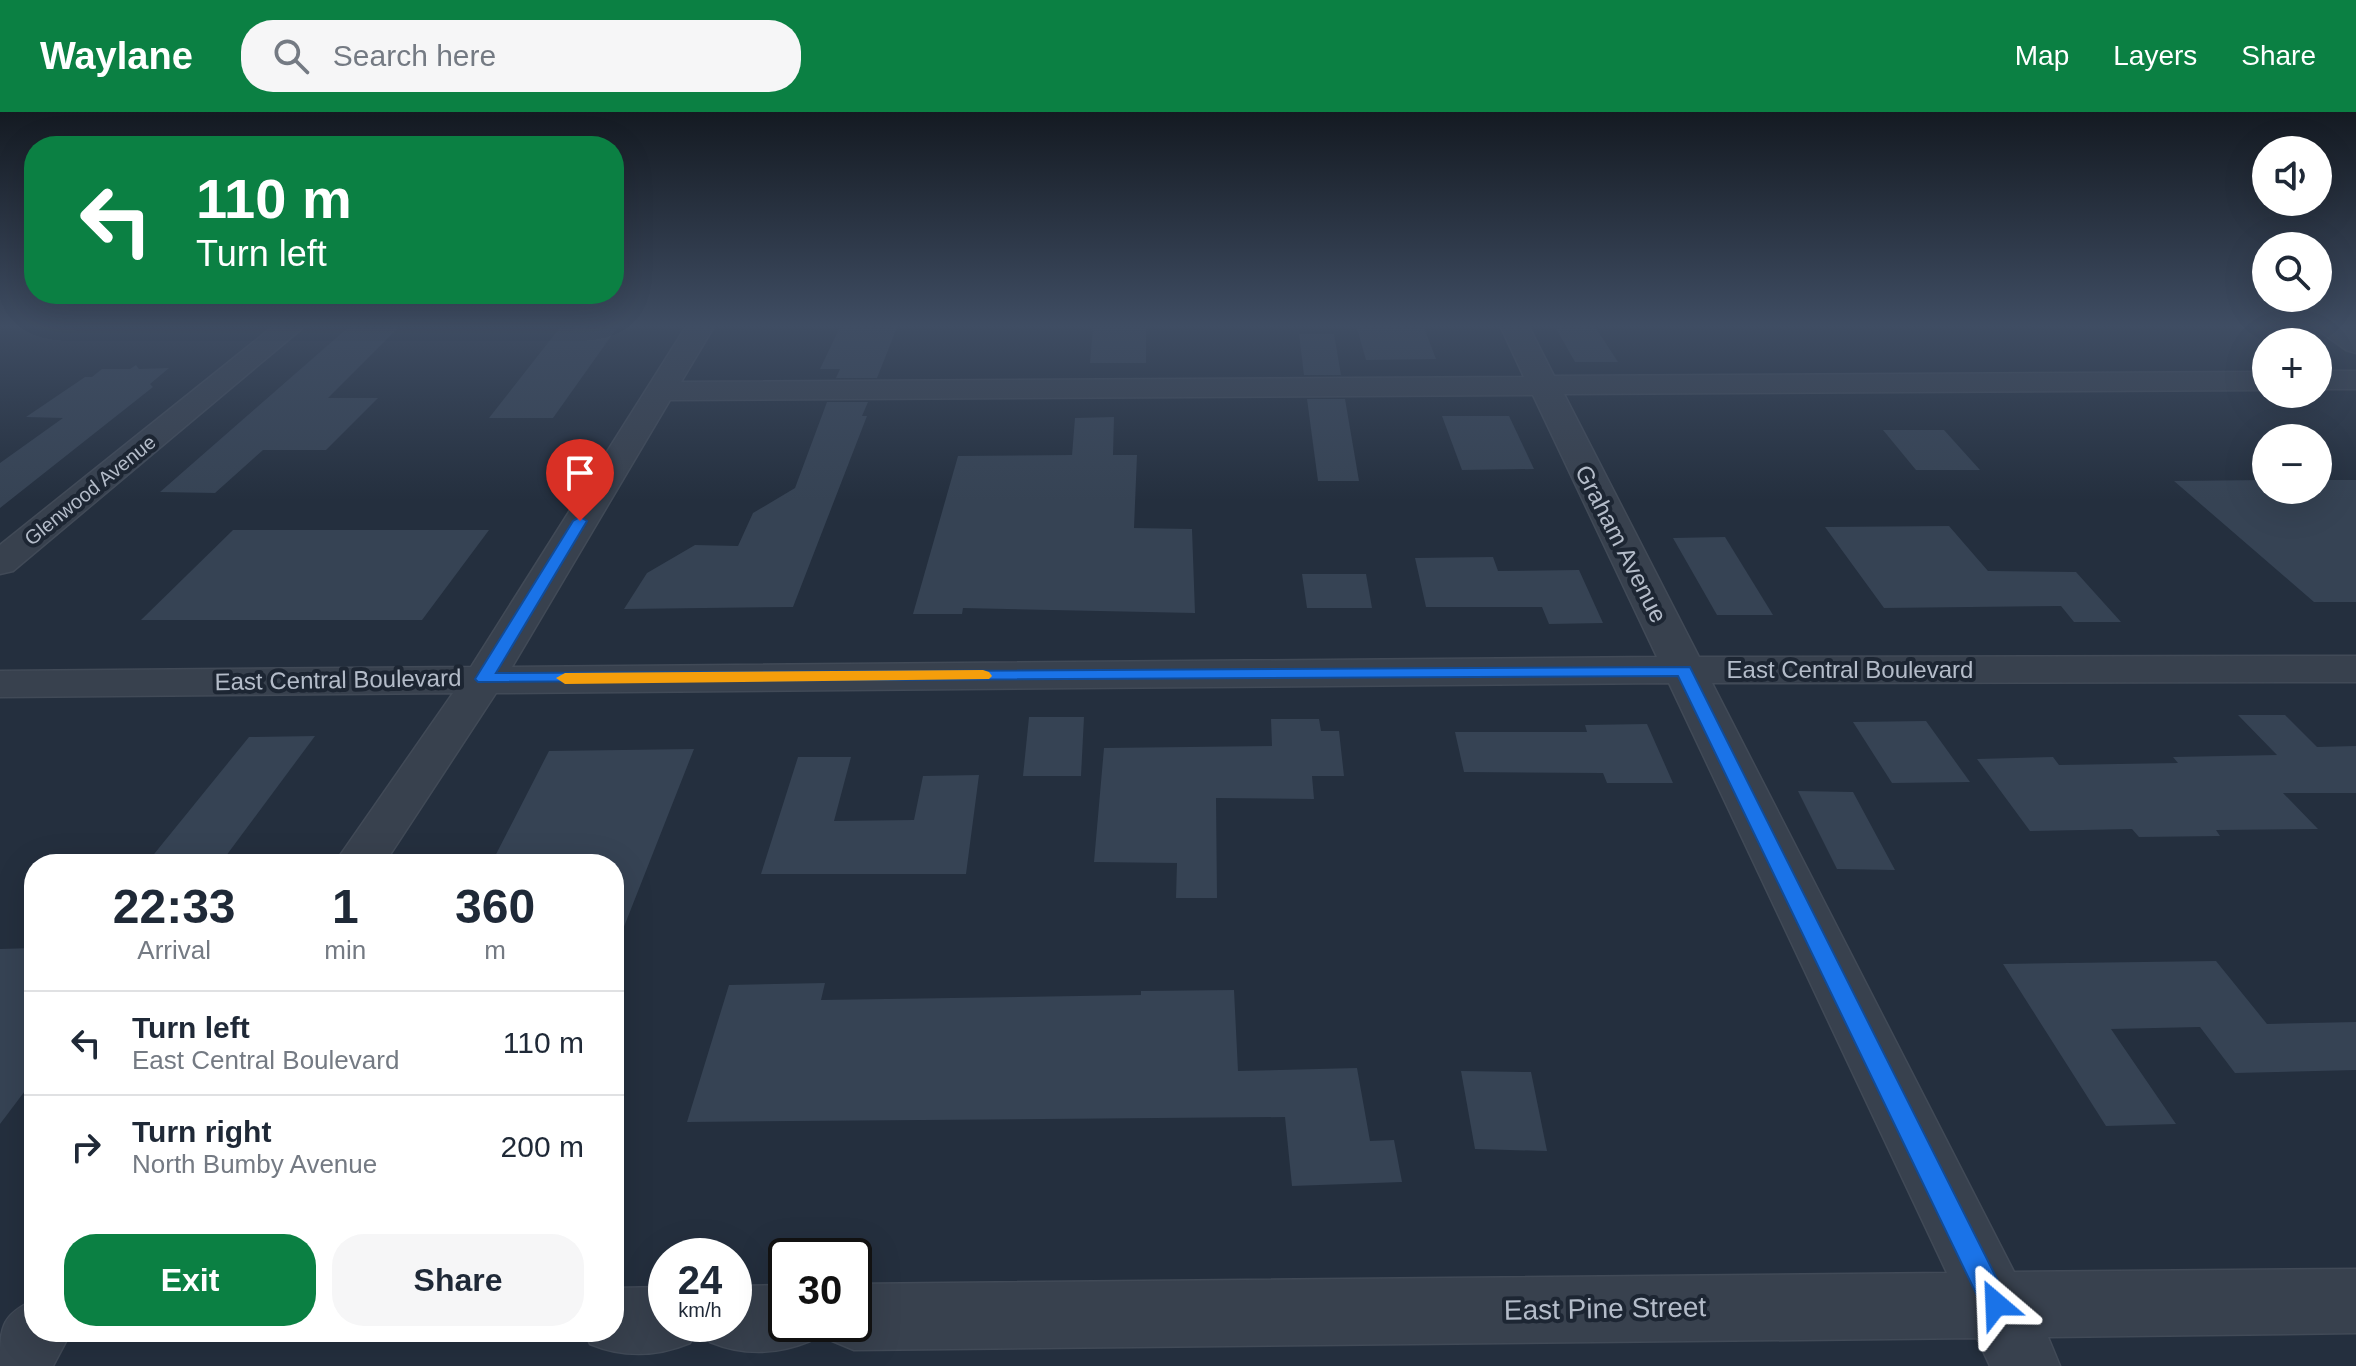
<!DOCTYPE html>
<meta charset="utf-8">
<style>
body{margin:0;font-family:Arial,sans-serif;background:#f6f6f7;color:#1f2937;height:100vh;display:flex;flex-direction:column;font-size:30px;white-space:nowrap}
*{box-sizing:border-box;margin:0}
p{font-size:26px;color:#747a83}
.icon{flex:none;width:44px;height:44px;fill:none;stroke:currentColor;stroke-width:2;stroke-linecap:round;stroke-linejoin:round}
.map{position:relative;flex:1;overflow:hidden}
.side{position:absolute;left:24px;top:742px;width:600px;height:488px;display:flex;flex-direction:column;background:#fff;border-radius:32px;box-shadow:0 8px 32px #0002}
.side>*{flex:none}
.banner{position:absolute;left:24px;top:24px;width:600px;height:168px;border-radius:32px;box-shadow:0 8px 32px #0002;background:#0b8043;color:#fff;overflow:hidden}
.controls{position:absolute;left:2252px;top:24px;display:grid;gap:16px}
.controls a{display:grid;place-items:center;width:80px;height:80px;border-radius:50%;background:#fff;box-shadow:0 8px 32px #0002;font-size:40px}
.speed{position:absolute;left:648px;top:1126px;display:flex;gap:16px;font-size:40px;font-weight:700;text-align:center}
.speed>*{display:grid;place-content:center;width:104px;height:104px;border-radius:50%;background:#fff;box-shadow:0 8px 32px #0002;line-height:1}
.speed small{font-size:20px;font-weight:400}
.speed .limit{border:4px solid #111;border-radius:12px;background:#fff;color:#111}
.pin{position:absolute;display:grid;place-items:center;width:68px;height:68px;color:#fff;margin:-82px -34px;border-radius:50% 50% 50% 0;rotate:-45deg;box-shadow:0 0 8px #0007}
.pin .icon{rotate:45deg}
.me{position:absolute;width:88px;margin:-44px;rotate:334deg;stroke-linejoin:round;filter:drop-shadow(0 0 6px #0008)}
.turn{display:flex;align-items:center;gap:28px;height:168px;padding:0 40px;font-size:36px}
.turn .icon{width:104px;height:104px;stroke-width:2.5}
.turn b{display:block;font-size:56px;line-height:68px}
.eta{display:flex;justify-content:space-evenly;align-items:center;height:136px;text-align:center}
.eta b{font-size:48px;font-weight:600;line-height:56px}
.cta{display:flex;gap:16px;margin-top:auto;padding:16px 40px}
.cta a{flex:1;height:92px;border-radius:32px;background:#0b8043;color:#fff;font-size:32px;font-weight:600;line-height:92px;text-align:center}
.cta a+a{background:#f6f6f7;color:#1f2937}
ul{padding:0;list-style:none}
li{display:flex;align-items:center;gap:24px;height:104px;padding:0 40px;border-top:2px solid #e0e1e3}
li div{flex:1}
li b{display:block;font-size:30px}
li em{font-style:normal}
header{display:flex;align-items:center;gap:48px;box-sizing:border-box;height:112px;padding:0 40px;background:#0b8043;color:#fff}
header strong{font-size:38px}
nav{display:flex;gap:44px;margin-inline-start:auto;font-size:28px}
.search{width:560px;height:72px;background:#f6f6f7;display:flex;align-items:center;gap:20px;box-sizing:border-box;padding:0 28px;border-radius:32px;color:#747a83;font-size:30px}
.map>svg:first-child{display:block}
.building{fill:#364354}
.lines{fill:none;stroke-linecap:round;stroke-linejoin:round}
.minor-casing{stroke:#414a57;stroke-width:3}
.minor{fill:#38414e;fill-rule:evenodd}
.route{fill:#1a73e8;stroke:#114b97;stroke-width:2}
.slow{fill:#f59e0b}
.labels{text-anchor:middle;stroke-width:8;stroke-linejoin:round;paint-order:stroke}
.far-street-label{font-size:20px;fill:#b4bcc9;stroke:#1d2633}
.street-label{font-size:24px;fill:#b4bcc9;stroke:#1d2633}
.near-street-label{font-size:28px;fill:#b4bcc9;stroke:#1d2633}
</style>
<header>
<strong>Waylane</strong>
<div class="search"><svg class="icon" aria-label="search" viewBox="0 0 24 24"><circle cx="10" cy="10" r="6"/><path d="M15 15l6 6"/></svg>Search here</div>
<nav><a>Map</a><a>Layers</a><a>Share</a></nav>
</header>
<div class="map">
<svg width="2356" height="1254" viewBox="0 0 2356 1254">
<rect width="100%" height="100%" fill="#242f3e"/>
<!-- building -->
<g class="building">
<polygon points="351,213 401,213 328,286 378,286 326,338 263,338 215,381 160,380"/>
<polygon points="562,213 619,213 553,306 489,306"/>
<polygon points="841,213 898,213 877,266 836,266 840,257 820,257"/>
<polygon points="1356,213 1423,213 1436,247 1366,248"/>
<polygon points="1554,213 1594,213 1618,250 1575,250"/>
<polygon points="1093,215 1146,215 1146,251 1090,251"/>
<polygon points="1299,222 1334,222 1341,263 1304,263"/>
<polygon points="136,253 139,257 169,256 150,272 153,275 0,396 0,351 63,306 26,305 85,265 92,265 102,257 130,257"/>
<polygon points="1307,287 1345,287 1359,369 1318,369"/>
<polygon points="827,290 868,290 862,304 867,304 793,495 624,497 647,461 695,433 738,434 753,401 795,376"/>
<polygon points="1442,304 1509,304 1534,357 1462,358"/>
<polygon points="1114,305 1113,343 1137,343 1134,416 1192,417 1195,501 963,496 962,502 913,502 958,344 1072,343 1075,306"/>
<polygon points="1883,318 1944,318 1980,358 1916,358"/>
<polygon points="2266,368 2266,378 2318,378 2318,368 2356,368 2356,490 2314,490 2174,369"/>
<polygon points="1949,414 1988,459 2076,460 2121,510 2074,510 2061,494 1884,496 1825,415"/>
<polygon points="233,418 489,418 422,508 141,508"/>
<polygon points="1725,425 1773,503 1717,503 1673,426"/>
<polygon points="1493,445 1498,459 1579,458 1603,511 1549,512 1542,495 1426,495 1415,446"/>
<polygon points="1302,462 1366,462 1372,496 1307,496"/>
<polygon points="2238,603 2285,603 2317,635 2356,634 2356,681 2283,681 2318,717 2216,718 2220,724 2139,725 2132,717 2030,719 1977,647 2053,645 2059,653 2178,651 2173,645 2277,643"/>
<polygon points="1029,605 1084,605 1081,664 1023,664"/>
<polygon points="1271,607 1319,607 1321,619 1339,619 1344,664 1312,664 1314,687 1216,686 1217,786 1176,786 1177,751 1094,750 1104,636 1272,634"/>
<polygon points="1926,609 1970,670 1892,671 1853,610"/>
<polygon points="1647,612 1673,671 1607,671 1603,661 1464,660 1455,620 1587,620 1585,613"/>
<polygon points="315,624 220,752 146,752 249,625"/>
<polygon points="694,637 616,835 614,835 614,752 491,752 549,639"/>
<polygon points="798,645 851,645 834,709 914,708 923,664 979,663 966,762 761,762"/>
<polygon points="1798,679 1853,680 1895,758 1837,757"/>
<polygon points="34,836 34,967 0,1012 0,837"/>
<polygon points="2216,849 2267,912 2356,910 2356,958 2235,961 2200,915 2111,917 2176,1012 2106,1014 2003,852"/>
<polygon points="825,871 821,888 1141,883 1141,879 1234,878 1238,959 1357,956 1370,1029 1394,1028 1402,1070 1292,1074 1285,1005 687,1010 729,873"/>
<polygon points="1461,959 1531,960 1547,1039 1475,1037"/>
</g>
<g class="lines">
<defs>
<g id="minor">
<polygon points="275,213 306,213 13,459 0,462 0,433"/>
<path d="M 687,213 L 715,213 L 681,270 L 1524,265 L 1500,213 L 1528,213 L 1554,264 L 2266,260 L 2266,278 L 1564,282 L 1699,545 L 2356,544 L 2356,570 L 1712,571 L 2014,1160 L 2356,1157 L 2356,1221 L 2048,1225 L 2060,1254 L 1990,1254 L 1977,1226 L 854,1238 L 830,1228 L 824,1212 L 854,1212 L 854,1172 L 1947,1161 L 1669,571 L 496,581 L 384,752 L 334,752 L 453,581 L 0,585 L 0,559 L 471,555 ZM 1533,283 L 1657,545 L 512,555 L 670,288 Z"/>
<polygon points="2311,213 2345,213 2356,220 2356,241 2346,238"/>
<rect x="2318" y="259" width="38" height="18"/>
<path d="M 786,1173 L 786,1212 L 817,1212 L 810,1229 C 776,1243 744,1244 710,1230 L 703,1212 L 734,1212 L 734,1174 Z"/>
<path d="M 666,1175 L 666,1212 L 698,1212 L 690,1231 C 656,1245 624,1246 590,1232 L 585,1220 L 614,1220 L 614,1176 Z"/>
<path d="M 34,1188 L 34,1220 L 71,1220 L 53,1254 L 0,1254 C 0,1217 0,1203 34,1188 Z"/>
</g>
</defs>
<!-- minor casing -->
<use href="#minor" class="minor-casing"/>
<!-- minor -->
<use href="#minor" class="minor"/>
</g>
<!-- sky -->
<linearGradient id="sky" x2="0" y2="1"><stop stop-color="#141a22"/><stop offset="0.55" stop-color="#3f4d63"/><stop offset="1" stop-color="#3f4d63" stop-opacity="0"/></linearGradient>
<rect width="2356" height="389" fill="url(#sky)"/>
<!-- route -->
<polygon class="route" points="580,405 587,409 496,561 1690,555 2005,1183 2009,1192 2005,1202 1996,1206 1986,1202 1678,564 478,570 475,567 573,409"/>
<!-- slow -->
<polygon class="slow" points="983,558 989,560 992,564 989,567 565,572 556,566 565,561"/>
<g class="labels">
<!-- far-street labels -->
<g class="far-street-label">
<text transform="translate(90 378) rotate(-39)" y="7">Glenwood Avenue</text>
</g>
<!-- street labels -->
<g class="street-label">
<text transform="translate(1621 432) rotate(63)" y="8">Graham Avenue</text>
<text x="1850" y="566">East Central Boulevard</text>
<text transform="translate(338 568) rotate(-1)" y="8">East Central Boulevard</text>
</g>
<!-- near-street labels -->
<g class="near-street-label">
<text transform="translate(1605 1196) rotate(-1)" y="10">East Pine Street</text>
</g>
</g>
</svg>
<div class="controls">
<a><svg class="icon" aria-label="sound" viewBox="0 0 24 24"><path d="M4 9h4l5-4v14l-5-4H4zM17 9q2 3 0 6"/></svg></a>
<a><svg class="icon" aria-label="search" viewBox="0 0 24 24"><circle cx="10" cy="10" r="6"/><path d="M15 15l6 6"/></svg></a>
<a>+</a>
<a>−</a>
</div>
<div class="speed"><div>24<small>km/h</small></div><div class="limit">30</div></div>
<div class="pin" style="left:580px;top:409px;background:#d93025"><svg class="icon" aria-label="arrive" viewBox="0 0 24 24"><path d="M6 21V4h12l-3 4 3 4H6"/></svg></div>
<svg class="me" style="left:1996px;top:1192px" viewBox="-20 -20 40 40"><path d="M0-17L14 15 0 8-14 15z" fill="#1a73e8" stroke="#fff" stroke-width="4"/></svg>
<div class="banner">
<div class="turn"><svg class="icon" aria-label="left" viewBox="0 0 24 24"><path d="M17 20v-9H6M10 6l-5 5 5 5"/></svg><div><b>110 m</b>Turn left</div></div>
</div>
<section class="side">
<div class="eta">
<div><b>22:33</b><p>Arrival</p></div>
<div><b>1</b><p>min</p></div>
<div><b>360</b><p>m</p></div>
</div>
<ul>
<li><svg class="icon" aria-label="left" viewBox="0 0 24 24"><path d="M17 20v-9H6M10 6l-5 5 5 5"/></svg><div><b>Turn left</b><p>East Central Boulevard</p></div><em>110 m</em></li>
<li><svg class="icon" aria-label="right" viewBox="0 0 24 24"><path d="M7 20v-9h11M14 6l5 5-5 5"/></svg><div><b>Turn right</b><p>North Bumby Avenue</p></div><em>200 m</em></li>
</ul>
<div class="cta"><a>Exit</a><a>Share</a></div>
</section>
</div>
